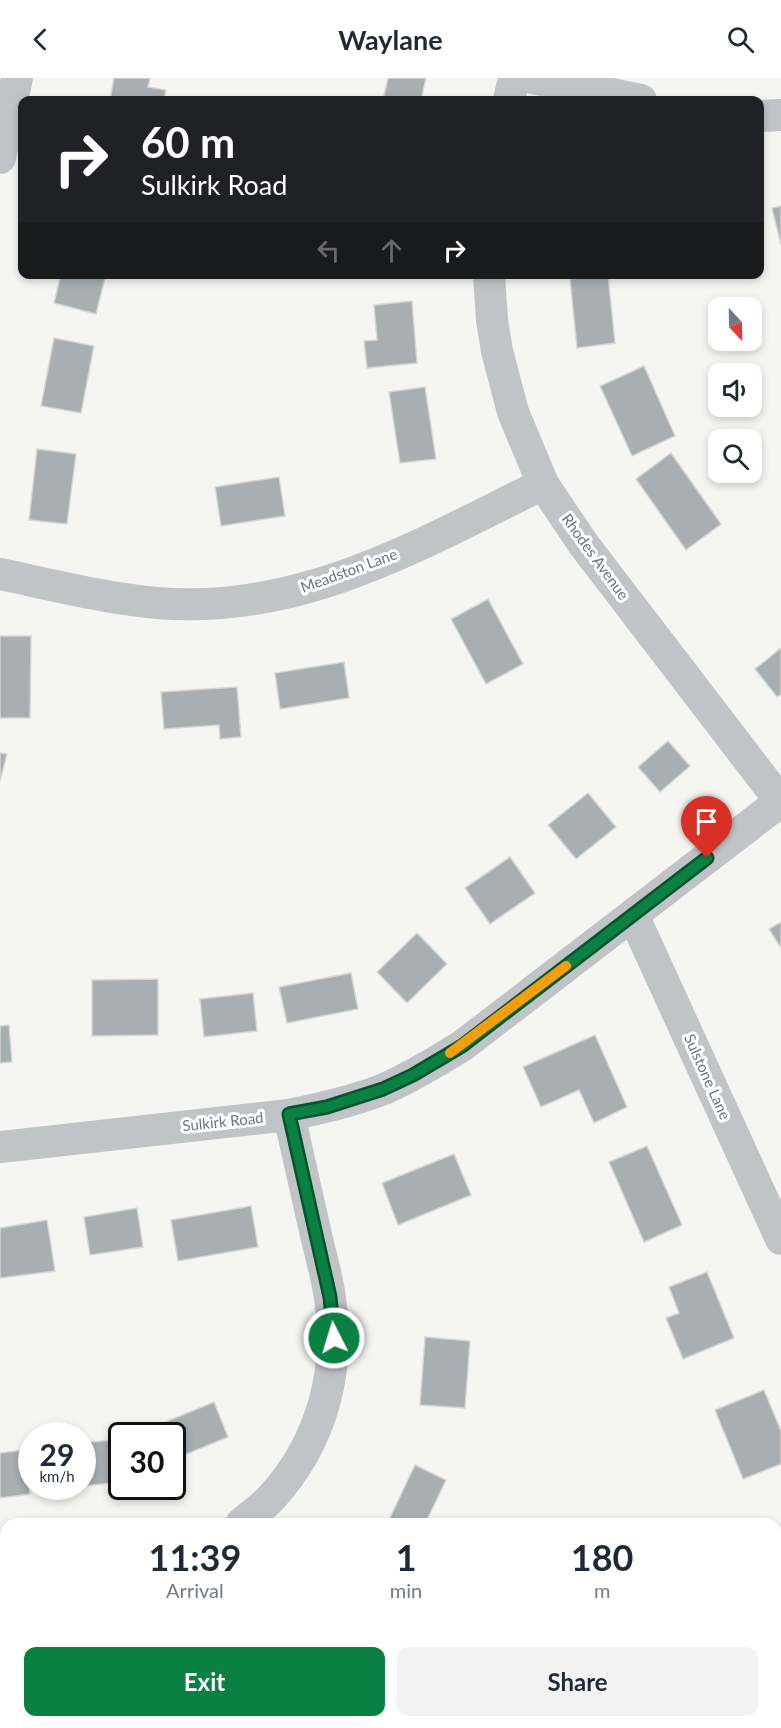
<!DOCTYPE html>
<style>
body{margin:0;font-family:Lato,sans-serif;background:#f2f2f3;color:#1f2937;height:100vh;display:flex;flex-direction:column;font-size:22px;white-space:nowrap}
*{box-sizing:border-box;margin:0}
p{font-size:20px;color:#747a83}
.icon{flex:none;width:33px;height:33px;fill:none;stroke:currentColor;stroke-width:2;stroke-linecap:round;stroke-linejoin:round}
.map{position:relative;flex:1;overflow:hidden}
.side{position:absolute;left:0px;top:1440px;width:782px;height:210px;display:flex;flex-direction:column;background:#fff;border-radius:18px 18px 0 0;box-shadow:0 3px 9px #0003}
.side>*{flex:none}
.guide{position:absolute;left:18px;top:18px;width:746px;height:183px;border-radius:12px;box-shadow:0 3px 9px #0003;background:#202124;color:#fff;overflow:hidden}
.needle{width:39px;rotate:158deg}
.fabs{position:absolute;left:708px;top:219px;display:grid;gap:12px}
.fabs a{display:grid;place-items:center;width:54px;height:54px;border-radius:12px;background:#fff;box-shadow:0 3px 9px #0003;font-size:30px}
.speed{position:absolute;left:18px;top:1344px;display:flex;gap:12px;font-size:30px;font-weight:700;text-align:center}
.speed>*{display:grid;place-content:center;width:78px;height:78px;border-radius:50%;background:#fff;box-shadow:0 3px 9px #0003;line-height:1}
.speed small{font-size:15px;font-weight:400}
.speed .limit{border:3px solid #111;border-radius:9px;background:#fff;color:#111}
.pin{position:absolute;display:grid;place-items:center;width:51px;height:51px;color:#fff;margin:-62px -26px;border-radius:50% 50% 50% 0;rotate:-45deg;box-shadow:0 0 6px #0007}
.pin .icon{rotate:45deg}
.me{position:absolute;width:66px;margin:-33px;rotate:355deg;stroke-linejoin:round;filter:drop-shadow(0 0 4px #0008)}
.turn{display:flex;align-items:center;gap:21px;height:126px;padding:0 24px;font-size:27px}
.turn .icon{width:78px;height:78px;stroke-width:2.5}
.turn b{display:block;font-size:42px;line-height:51px}
.lanes{display:flex;align-items:center;height:57px;padding:0 24px;background:#0003;justify-content:center;gap:30px;direction:ltr}
.lanes .off{opacity:.35}
.eta{display:flex;justify-content:space-evenly;align-items:center;height:102px;text-align:center}
.eta b{font-size:36px;font-weight:700;line-height:42px}
.action{display:flex;gap:12px;margin-top:auto;padding:12px 24px}
.action a{flex:1;height:69px;border-radius:12px;background:#0b8043;color:#fff;font-size:24px;font-weight:700;line-height:69px;text-align:center}
.action a+a{background:#f2f2f3;color:#1f2937}
header{display:flex;justify-content:space-between;align-items:center;height:78px;padding:0 24px;background:#fff;font-size:27px;font-weight:700}
.map>svg:first-child{display:block}
.building{fill:#a7afb3;stroke:#d6d6d4;stroke-width:1.5}
.lines{fill:none;stroke-linecap:round;stroke-linejoin:round}
.street{stroke:#c0c4c7;stroke-width:32}
.route-casing{stroke:#07532c;stroke-width:15}
.route{stroke:#0b8043;stroke-width:10}
.slow{stroke:#f59e0b;stroke-width:10}
.labels{text-anchor:middle;stroke-width:6;stroke-linejoin:round;paint-order:stroke}
.street-label{font-size:15px;fill:#657581;stroke:#fff}
</style>
<header><svg class="icon" aria-label="back" viewBox="0 0 24 24"><path d="M15 5l-7 7 7 7"/></svg>Waylane<svg class="icon" aria-label="search" viewBox="0 0 24 24"><circle cx="10" cy="10" r="6"/><path d="M15 15l6 6"/></svg></header>
<div class="map">
<svg width="781" height="1650" viewBox="0 0 781 1650">
<rect width="100%" height="100%" fill="#f5f5f1"/>
<!-- building -->
<g class="building">
<polygon points="114,0 150,0 148,9 166,12 164,22 110,22"/>
<polygon points="388,0 426,0 421,22 383,22"/>
<polygon points="781,128 781,167 772,130"/>
<polygon points="61,196 106,196 96,236 54,225"/>
<polygon points="608,197 615,265 577,270 570,201"/>
<polygon points="412,223 417,285 367,290 364,263 377,262 374,227"/>
<polygon points="54,260 94,268 81,335 41,328"/>
<polygon points="644,288 675,358 632,378 600,308"/>
<polygon points="425,309 436,381 400,385 389,314"/>
<polygon points="37,371 76,376 67,446 29,442"/>
<polygon points="671,375 721,446 686,472 636,401"/>
<polygon points="279,399 285,438 221,448 215,409"/>
<polygon points="488,521 523,586 486,606 451,541"/>
<polygon points="0,558 31,558 30,640 0,640"/>
<polygon points="781,570 781,616 777,619 755,591"/>
<polygon points="344,584 349,620 280,631 275,595"/>
<polygon points="237,609 241,659 220,661 219,647 164,651 161,614"/>
<polygon points="668,663 690,688 660,714 638,689"/>
<polygon points="0,675 7,676 0,703"/>
<polygon points="588,715 616,749 576,781 548,747"/>
<polygon points="510,779 535,815 490,846 465,810"/>
<polygon points="781,844 781,870 769,851"/>
<polygon points="417,855 447,886 407,925 377,894"/>
<polygon points="351,895 358,931 287,945 279,909"/>
<polygon points="158,901 158,957 92,958 92,902"/>
<polygon points="253,915 257,953 204,959 200,921"/>
<polygon points="9,947 12,984 0,985 0,948"/>
<polygon points="595,957 627,1029 594,1045 579,1012 541,1029 523,989"/>
<polygon points="647,1068 682,1147 644,1164 609,1084"/>
<polygon points="454,1076 471,1117 398,1147 382,1105"/>
<polygon points="251,1128 258,1169 178,1183 171,1142"/>
<polygon points="137,1130 143,1169 90,1177 84,1139"/>
<polygon points="47,1142 55,1193 0,1200 0,1150"/>
<polygon points="707,1194 734,1260 683,1281 666,1240 679,1235 669,1209"/>
<polygon points="425,1259 470,1263 465,1330 420,1327"/>
<polygon points="764,1312 781,1353 781,1386 743,1401 715,1332"/>
<polygon points="214,1324 228,1359 172,1382 172,1358 154,1358 151,1350"/>
<polygon points="122,1361 122,1404 82,1408 82,1365"/>
<polygon points="24,1372 30,1416 0,1420 0,1375"/>
<polygon points="415,1387 446,1402 425,1446 387,1446"/>
<polygon points="776,1554 781,1562 781,1576 776,1580"/>
<polygon points="6,1591 6,1636 0,1637 0,1592"/>
<polygon points="483,1644 533,1644 534,1645 530,1650 479,1650"/>
</g>
<g class="lines">
<!-- street -->
<g class="street">
<polyline points="533,0 641,22"/>
<polyline points="509,22 514,0"/>
<polyline points="759,38 781,37"/>
<polyline points="0,80 17,0"/>
<polyline points="489,196 492,242 497,273 513,334 543,406 584,467 781,724"/>
<path d="M 0,496 C 52,507 104,520 157,525 C 301,537 419,467 543,406"/>
<polyline points="633,837 781,1161"/>
<path d="M 0,1069 L 289,1037 C 321,1030 354,1023 384,1011 C 412,999 437,983 462,968 L 781,723"/>
<path d="M 241,1446 C 251,1437 263,1429 272,1419 C 322,1364 341,1292 330,1220 C 327,1199 321,1178 316,1157 C 307,1117 298,1077 289,1037"/>
<polyline points="0,1504 6,1503"/>
</g>
</g>
<g class="lines">
<defs>
<polyline id="route" points="334,1260 330,1219 289,1036 327,1029 383,1011 413,997 462,968 707,780"/>
</defs>
<!-- route casing -->
<use href="#route" class="route-casing"/>
<!-- route -->
<use href="#route" class="route"/>
<!-- slow -->
<polyline class="slow" points="450,975 566,888"/>
</g>
<g class="labels">
<!-- street labels -->
<g class="street-label">
<text transform="translate(595 479) rotate(54)" y="5">Rhodes Avenue</text>
<text transform="translate(349 493) rotate(-20)" y="5">Meadston Lane</text>
<text transform="translate(707 999) rotate(66)" y="5">Sulstone Lane</text>
<text transform="translate(223 1044) rotate(-6)" y="5">Sulkirk Road</text>
</g>
</g>
</svg>
<div class="fabs">
<a><svg class="needle" viewBox="-14 -14 28 28"><path d="M0-13l5 13h-10z" fill="#e53935"/><path d="M0 13l5-13h-10z" fill="#747a83"/></svg></a>
<a><svg class="icon" aria-label="sound" viewBox="0 0 24 24"><path d="M4 9h4l5-4v14l-5-4H4zM17 9q2 3 0 6"/></svg></a>
<a><svg class="icon" aria-label="search" viewBox="0 0 24 24"><circle cx="10" cy="10" r="6"/><path d="M15 15l6 6"/></svg></a>
</div>
<div class="speed"><div>29<small>km/h</small></div><div class="limit">30</div></div>
<div class="pin" style="left:707px;top:780px;background:#d93025"><svg class="icon" aria-label="arrive" viewBox="0 0 24 24"><path d="M6 21V4h12l-3 4 3 4H6"/></svg></div>
<svg class="me" style="left:334px;top:1260px" viewBox="-20 -20 40 40"><circle r="17" fill="#0b8043" stroke="#fff" stroke-width="3"/><path d="M0-11L8 9 0 5-8 9z" fill="#fff"/></svg>
<div class="guide">
<div class="turn"><svg class="icon" aria-label="right" viewBox="0 0 24 24"><path d="M7 20v-9h11M14 6l5 5-5 5"/></svg><div><b>60 m</b>Sulkirk Road</div></div>
<div class="lanes"><svg class="icon off" aria-label="left" viewBox="0 0 24 24"><path d="M17 20v-9H6M10 6l-5 5 5 5"/></svg><svg class="icon off" aria-label="ahead" viewBox="0 0 24 24"><path d="M12 20V5M6 11l6-6 6 6"/></svg><svg class="icon" aria-label="right" viewBox="0 0 24 24"><path d="M7 20v-9h11M14 6l5 5-5 5"/></svg></div>
</div>
<section class="side">
<div class="eta">
<div><b>11:39</b><p>Arrival</p></div>
<div><b>1</b><p>min</p></div>
<div><b>180</b><p>m</p></div>
</div>
<div class="action"><a>Exit</a><a>Share</a></div>
</section>
</div>
